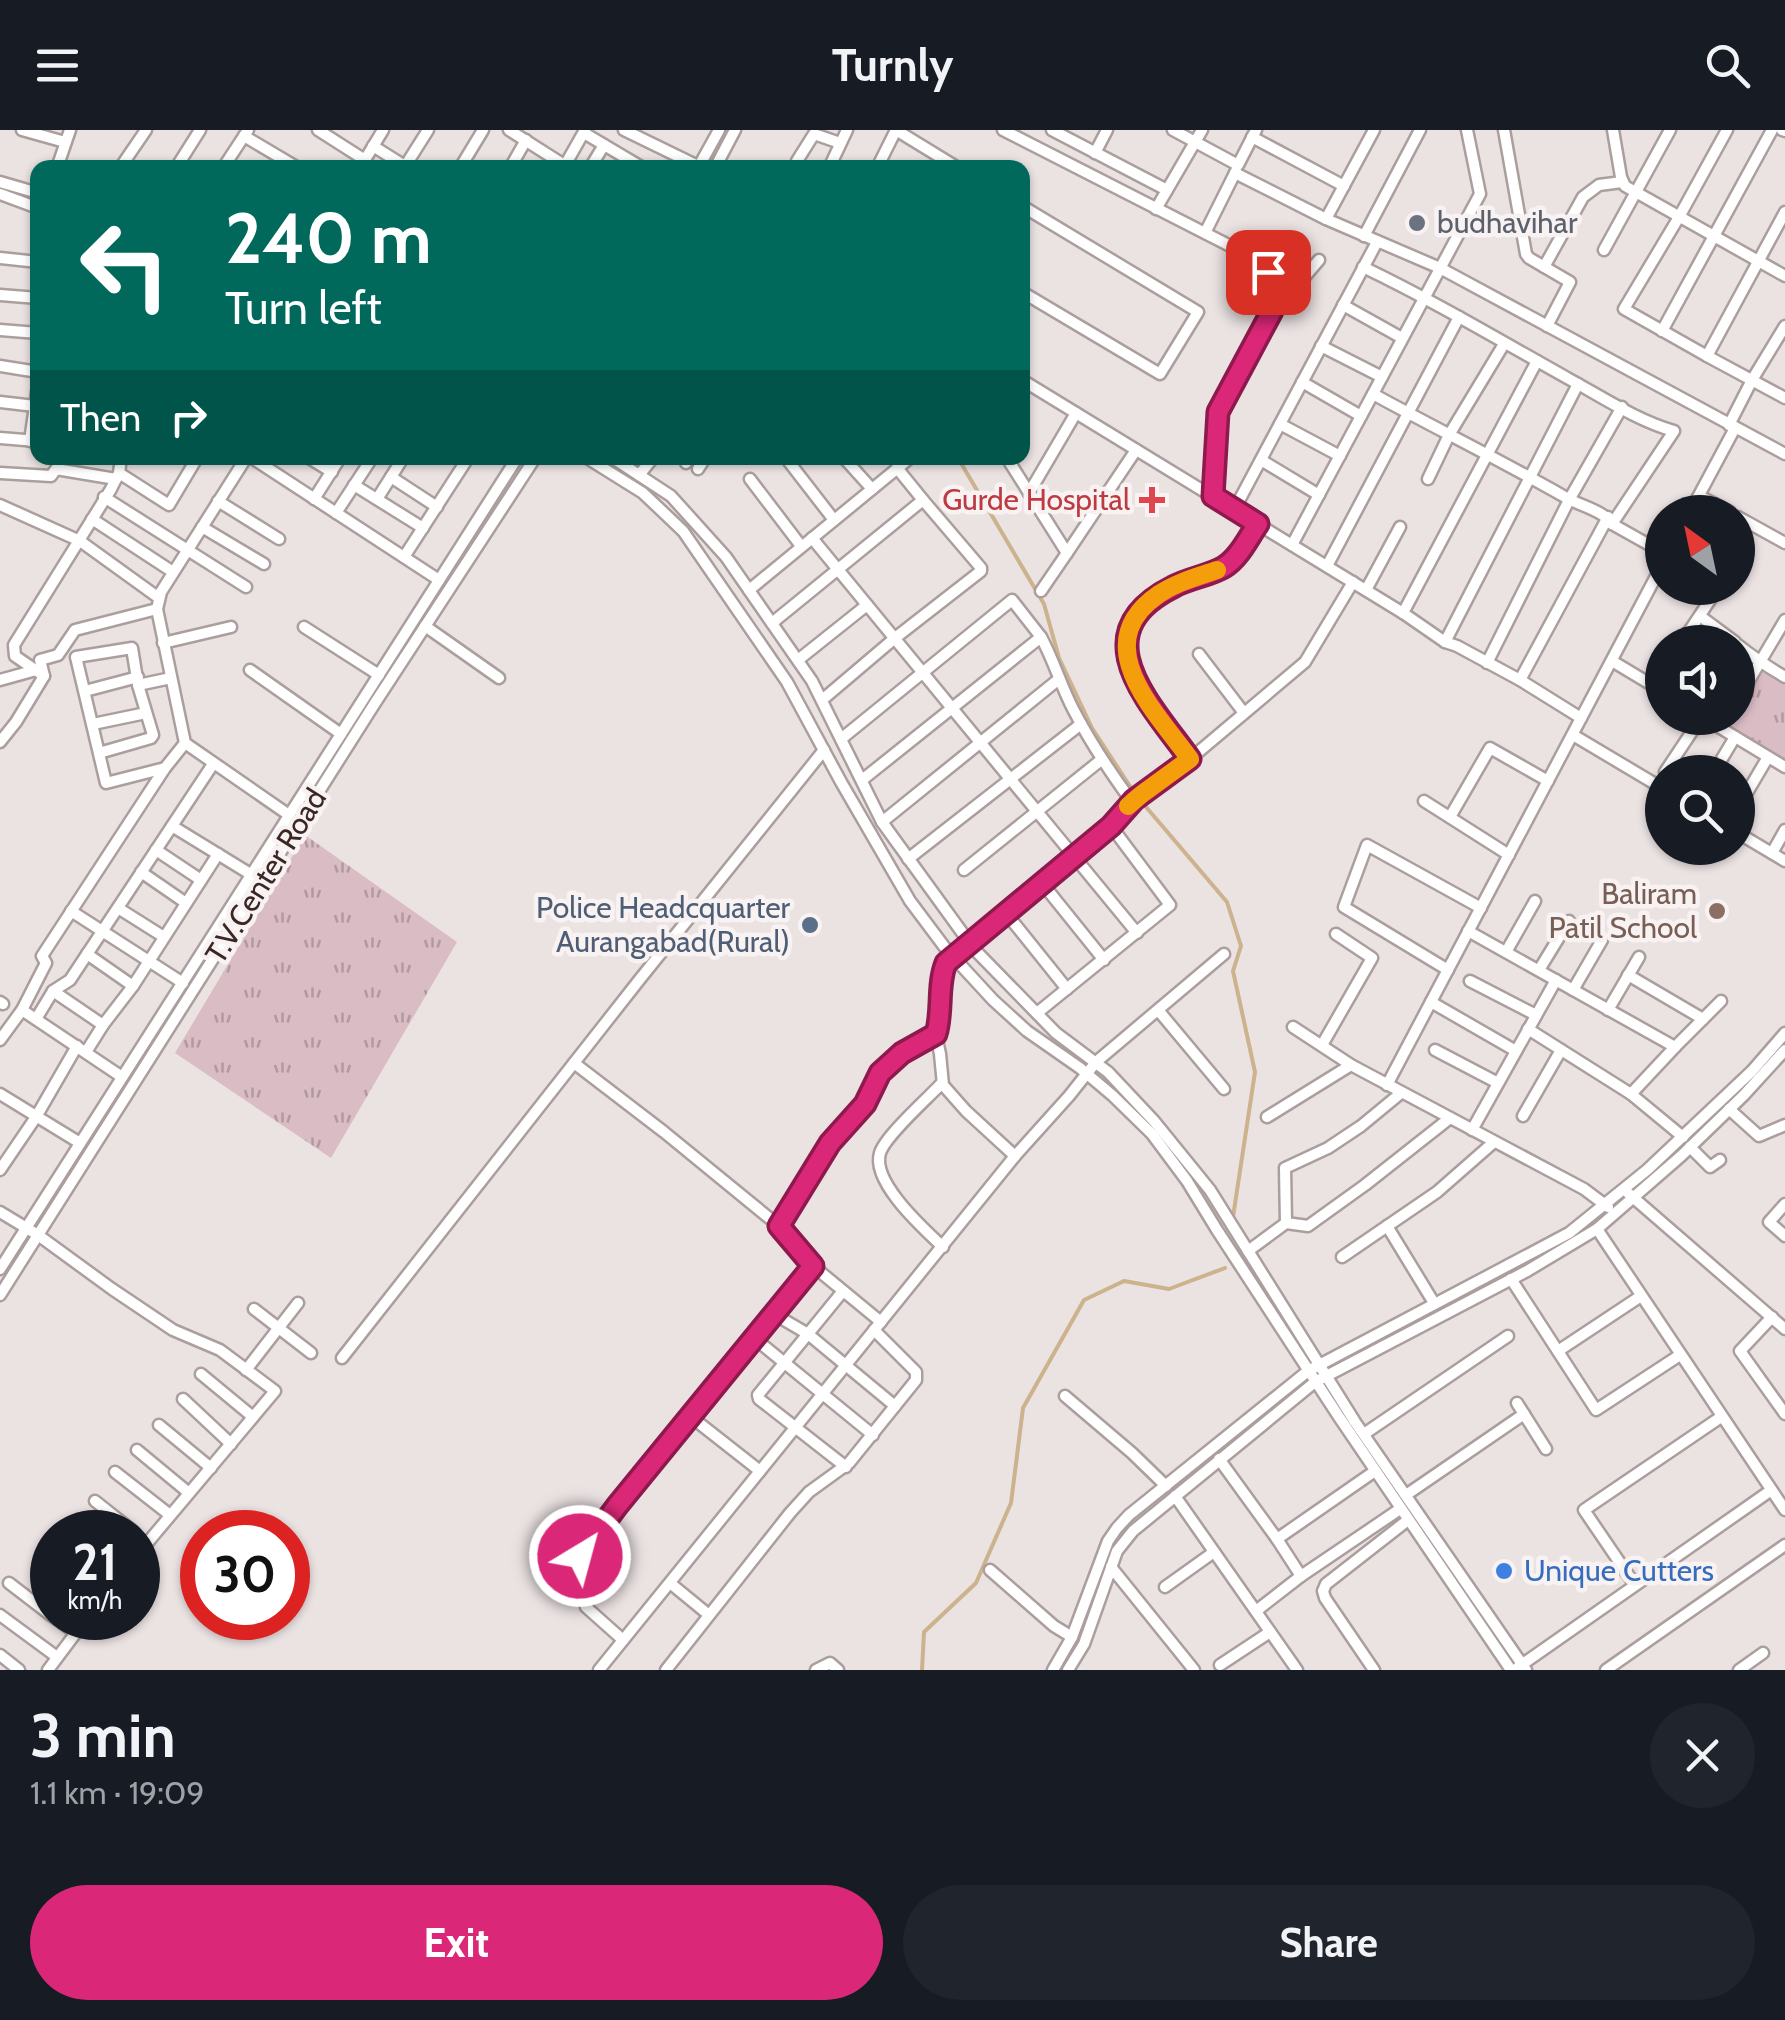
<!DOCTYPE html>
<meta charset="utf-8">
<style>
body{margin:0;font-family:Cabin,sans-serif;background:#20242c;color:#f1f3f6;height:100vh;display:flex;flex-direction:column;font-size:38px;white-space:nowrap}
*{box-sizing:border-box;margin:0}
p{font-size:32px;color:#9ea1a6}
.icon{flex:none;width:55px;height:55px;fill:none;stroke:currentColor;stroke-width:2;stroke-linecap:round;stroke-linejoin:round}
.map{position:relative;height:1540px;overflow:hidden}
.panel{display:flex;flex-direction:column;background:#171b24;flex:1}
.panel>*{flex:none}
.hud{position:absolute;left:30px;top:30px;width:1000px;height:305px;border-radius:20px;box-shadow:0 2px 8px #0004;background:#00695c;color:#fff;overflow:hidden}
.needle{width:65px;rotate:327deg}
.controls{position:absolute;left:1645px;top:365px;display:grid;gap:20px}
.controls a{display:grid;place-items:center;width:110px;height:110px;border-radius:50%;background:#171b24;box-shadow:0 2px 8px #0004;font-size:50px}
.speed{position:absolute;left:30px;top:1380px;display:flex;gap:20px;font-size:50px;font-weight:700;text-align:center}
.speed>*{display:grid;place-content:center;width:130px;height:130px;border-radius:50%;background:#171b24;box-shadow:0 2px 8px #0004;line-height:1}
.speed small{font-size:25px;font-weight:400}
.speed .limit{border:15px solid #d22;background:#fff;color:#111}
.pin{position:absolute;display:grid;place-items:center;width:85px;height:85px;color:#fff;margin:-42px;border-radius:20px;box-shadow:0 5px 15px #0006}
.me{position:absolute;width:110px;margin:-55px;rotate:37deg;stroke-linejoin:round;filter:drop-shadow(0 0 8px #0008)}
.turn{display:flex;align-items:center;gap:35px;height:210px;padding:0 30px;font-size:45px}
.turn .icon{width:130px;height:130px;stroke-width:2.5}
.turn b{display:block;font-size:70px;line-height:85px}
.then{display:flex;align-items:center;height:95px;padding:0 30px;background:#0003;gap:20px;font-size:38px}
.round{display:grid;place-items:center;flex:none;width:105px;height:105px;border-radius:52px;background:#20242c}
.overview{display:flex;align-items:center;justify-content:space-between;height:170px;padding:0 30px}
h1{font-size:60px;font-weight:700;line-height:75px}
.cta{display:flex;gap:20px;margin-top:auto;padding:20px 30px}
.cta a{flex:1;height:115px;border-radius:60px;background:#db2777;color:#fff;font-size:40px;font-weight:700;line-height:115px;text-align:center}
.cta a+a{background:#20242c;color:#f1f3f6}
header{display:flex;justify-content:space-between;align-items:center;height:130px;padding:0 30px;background:#171b24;font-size:45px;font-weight:700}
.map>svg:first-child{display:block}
.park{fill:url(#park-tufts)}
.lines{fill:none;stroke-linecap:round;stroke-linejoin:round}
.stream{stroke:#ccb28d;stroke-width:4}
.minor-casing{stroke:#ab9f9d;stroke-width:15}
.minor{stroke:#fff;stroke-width:10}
.route-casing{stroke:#8e194d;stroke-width:25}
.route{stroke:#db2777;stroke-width:18}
.slow{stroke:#f59e0b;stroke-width:18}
.worship-dot{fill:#6b7280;stroke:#f8f2f2;stroke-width:4}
.health-dot{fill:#e0444e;stroke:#f8f2f2;stroke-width:4}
.education-dot{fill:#8d6e63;stroke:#f8f2f2;stroke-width:4}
.service-dot{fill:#5c6f8a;stroke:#f8f2f2;stroke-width:4}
.shop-dot{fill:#3f7fe0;stroke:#f8f2f2;stroke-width:4}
.labels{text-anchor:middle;stroke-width:9;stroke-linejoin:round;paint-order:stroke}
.worship-label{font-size:30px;fill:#5b616d;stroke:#f8f2f2;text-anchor:start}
.health-label{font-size:30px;fill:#be3a42;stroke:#f8f2f2;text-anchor:end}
.street-label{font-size:30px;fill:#3a2723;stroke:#f8f2f2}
.education-label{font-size:30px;fill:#785e54;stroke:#f8f2f2;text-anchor:end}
.service-label{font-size:30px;fill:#4e5e75;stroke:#f8f2f2;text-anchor:end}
.shop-label{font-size:30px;fill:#366cbe;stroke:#f8f2f2;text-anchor:start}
</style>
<header><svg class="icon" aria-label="menu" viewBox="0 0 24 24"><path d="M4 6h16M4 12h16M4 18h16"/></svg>Turnly<svg class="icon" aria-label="search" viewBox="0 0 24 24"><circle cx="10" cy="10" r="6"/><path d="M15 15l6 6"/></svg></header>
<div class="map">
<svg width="1785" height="1540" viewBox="0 0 1785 1540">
<defs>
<pattern id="park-tufts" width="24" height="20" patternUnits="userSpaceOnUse" patternTransform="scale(2.5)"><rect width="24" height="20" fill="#dabcc5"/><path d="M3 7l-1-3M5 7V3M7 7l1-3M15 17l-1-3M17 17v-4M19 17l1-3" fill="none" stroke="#b299a0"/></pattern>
</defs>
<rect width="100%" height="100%" fill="#ebe2e2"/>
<!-- park -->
<g class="park">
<polygon points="1761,538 1785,551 1785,634 1725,597 1731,588 1738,588 1738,576"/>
<polygon points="305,705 457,812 331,1028 175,923"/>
</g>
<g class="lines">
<!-- stream -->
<g class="stream">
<polyline points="958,328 1044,474 1059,528 1092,598 1135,664 1227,772 1241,816 1233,841 1255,942 1233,1087"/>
<polyline points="922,1540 924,1502 976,1453 1011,1373 1023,1278 1084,1170 1124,1151 1169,1159 1225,1138"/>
</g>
<defs>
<g id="minor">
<polyline points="22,0 65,12"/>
<polyline points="318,0 365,30"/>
<polyline points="509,0 569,38"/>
<polyline points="624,0 702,38"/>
<polyline points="896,0 958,38"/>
<path d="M 1003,0 L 1242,122 C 1267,142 1281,148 1271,181 L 1218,282 L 1213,367"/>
<polyline points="1052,0 1167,60"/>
<polyline points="1173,0 1238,35 1256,0"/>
<polyline points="1504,0 1526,124 1529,128 1570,152 1547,196"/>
<polyline points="1613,0 1621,47 1625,56 1785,146"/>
<polyline points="1782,0 1785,1"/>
<polyline points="584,3 643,38"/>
<polyline points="244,6 298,38"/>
<polyline points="1252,7 1344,56"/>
<polyline points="373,16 408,38"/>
<polyline points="1095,23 1107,0"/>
<polyline points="564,37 585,0"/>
<polyline points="57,38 70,0"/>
<polyline points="120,38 146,0"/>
<polyline points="176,38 200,0"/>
<polyline points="223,38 248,0"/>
<polyline points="360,38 383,0"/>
<polyline points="404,38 428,0"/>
<polyline points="460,38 483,0"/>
<polyline points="510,38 526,10"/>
<polyline points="590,38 604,15"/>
<polyline points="698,38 719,0"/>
<polyline points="715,38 735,0"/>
<polyline points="798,38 797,31 814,4 840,13"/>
<polyline points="829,38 847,0"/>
<polyline points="877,38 896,0"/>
<polyline points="1235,43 1326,89 1440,138 1785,324"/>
<polyline points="0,52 38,63"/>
<polyline points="0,64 38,78"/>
<polyline points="1022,76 1198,182 1160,244 1022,162"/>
<polyline points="1156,79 1202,0"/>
<polyline points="1785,82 1707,226 1785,268"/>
<polyline points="1326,89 1374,0"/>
<polyline points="1205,103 1236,41"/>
<polyline points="1364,106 1420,0"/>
<polyline points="1604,120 1670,0"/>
<polyline points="0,128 38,132"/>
<path d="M 1363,137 C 1434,171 1501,211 1569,249 C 1602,267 1638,291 1674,301 L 1612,394"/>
<polyline points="1544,137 1583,67 1599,55 1622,52"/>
<polyline points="0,165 38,168"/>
<polyline points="1276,165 1301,151 1319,130"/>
<polyline points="1343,175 1402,208"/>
<polyline points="0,200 38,203"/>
<polyline points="1662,201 1772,0"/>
<polyline points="1321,216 1382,247"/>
<polyline points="1707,226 1624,179 1679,87 1727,0"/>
<polyline points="0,236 38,242"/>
<polyline points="1022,250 1403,483 1445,512 1457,516 1520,550 1581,588"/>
<polyline points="1302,252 1361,286"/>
<path d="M 1373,264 C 1437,299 1502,331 1565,367 C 1580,376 1603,380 1612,394 L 1662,422"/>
<polyline points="0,272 35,276"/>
<polyline points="1280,294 1340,326"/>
<polyline points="1729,295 1752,250 1785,196"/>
<polyline points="0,308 37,311"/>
<polyline points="30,311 38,255"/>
<polyline points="246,328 161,462 157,479 185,613 289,685"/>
<polyline points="252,328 439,450"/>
<polyline points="309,328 332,342"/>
<polyline points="587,328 643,363 683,401 787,552 841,652 910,771 946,819 993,870 1027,901 1080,938 1112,965 1152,1004 1187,1051 1217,1100 1339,1287 1511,1540"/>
<polyline points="613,328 671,366 726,427 812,551 882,692 974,819 1056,903 1108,942 1154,991 1210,1060 1355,1292 1526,1540"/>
<polyline points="786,328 834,390"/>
<polyline points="844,328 872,359"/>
<polyline points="1007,328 1067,423 1136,320"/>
<polyline points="1261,330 1319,365"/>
<polyline points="686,333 689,328"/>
<polyline points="698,339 705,328"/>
<polyline points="0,343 51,346 56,339 116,349"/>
<polyline points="119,343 169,375 197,328"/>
<polyline points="639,345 653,328"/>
<polyline points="391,347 437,377"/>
<polyline points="750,349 801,416"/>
<polyline points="1428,349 1449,305 1504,214"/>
<polyline points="354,355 423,398"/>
<polyline points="1029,363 1076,283"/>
<polyline points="1699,366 1730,382"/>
<polyline points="104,367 246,457"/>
<polyline points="314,369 340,328"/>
<polyline points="377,369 403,328"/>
<polyline points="218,371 279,409"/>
<polyline points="0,375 80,411 159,468"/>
<polyline points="1234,380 1377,112"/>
<polyline points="1690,382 1735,298"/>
<polyline points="336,383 372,328"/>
<polyline points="1738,387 1785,413"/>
<polyline points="92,389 173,442"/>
<polyline points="202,397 264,434"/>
<polyline points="812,408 1137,803"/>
<polyline points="1292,415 1480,64 1467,0"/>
<polyline points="404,427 468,328"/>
<polyline points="1327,436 1459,187"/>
<polyline points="749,460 910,328"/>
<polyline points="1366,460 1400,397"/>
<polyline points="1041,461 1067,423"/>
<polyline points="1403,483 1537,231"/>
<polyline points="1700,486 1735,512"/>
<polyline points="772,493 923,370 897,338"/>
<polyline points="425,496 499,548"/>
<polyline points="304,497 379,545"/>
<path d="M 1041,507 C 1054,531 1061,556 1073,579 C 1090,612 1110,642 1132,672"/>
<polyline points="1445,512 1578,254"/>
<polyline points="1682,512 1718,458"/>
<polyline points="163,513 231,497"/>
<path d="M 1738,515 C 1753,527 1768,537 1785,547"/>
<polyline points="1199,524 1244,583"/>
<polyline points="798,530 867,475"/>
<polyline points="1612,531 1662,561"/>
<polyline points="1487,533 1569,370 1622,277"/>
<polyline points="250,540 341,604"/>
<polyline points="44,546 40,530 58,525 75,500 157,479"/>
<polyline points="0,550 36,540"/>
<polyline points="1520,550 1608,387"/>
<polyline points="1651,554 1662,538"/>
<polyline points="138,555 171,548"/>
<polyline points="85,561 138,547"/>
<polyline points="1738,569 1785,490"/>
<polyline points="822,570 895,508 981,441 981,438 923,370"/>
<polyline points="1704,588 1785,637"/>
<polyline points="93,594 146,583"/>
<polyline points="1573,605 1662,658"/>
<polyline points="841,609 1012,470 1041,507 862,650"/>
<polyline points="0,612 16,592 44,546 15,526 14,515 111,359 119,343 121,328"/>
<polyline points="99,623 151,608 153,605 138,555 132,518 76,527 106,653 165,638"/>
<path d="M 1190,629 C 1150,574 1080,503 1173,456 C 1189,448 1209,446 1224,437 C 1239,427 1248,408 1258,394"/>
<polyline points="1665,642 1701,588"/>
<polyline points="1714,642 1735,607"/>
<polyline points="1424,671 1509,725"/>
<polyline points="1738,678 1768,627"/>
<polyline points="1450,687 1490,618 1548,651"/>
<polyline points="882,692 1059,549"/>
<polyline points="172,696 252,745"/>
<polyline points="1738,703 1785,731"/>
<polyline points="156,720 201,750"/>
<polyline points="1772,723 1785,700"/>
<polyline points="908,729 1081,594"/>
<polyline points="964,740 1101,630"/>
<polyline points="141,742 186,773"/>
<polyline points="1042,753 1104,830"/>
<polyline points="118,778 164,807"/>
<polyline points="71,781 183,853"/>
<polyline points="1006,783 1067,859"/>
<polyline points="1468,801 1675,917 1631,964"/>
<polyline points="1506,822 1535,771"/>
<polyline points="87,824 133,856"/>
<polyline points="1448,840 1344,777 1367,715 1481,778"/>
<polyline points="1539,840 1569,791"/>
<polyline points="1628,845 1703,889"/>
<polyline points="1470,851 1536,885"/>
<polyline points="1573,860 1602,810"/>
<polyline points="53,861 103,895"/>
<polyline points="0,872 3,874"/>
<polyline points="1431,872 1516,921"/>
<polyline points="22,880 122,947"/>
<polyline points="1158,880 1224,959"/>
<polyline points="1608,880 1639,827"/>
<polyline points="1037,883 1170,775 1111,696"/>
<polyline points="36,889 53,861 70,850 213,634"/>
<polyline points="1293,897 1351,935 1584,1059 1608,1077"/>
<polyline points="1528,899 1631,964 1683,1007"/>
<polyline points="936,905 940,924 943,955 966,981 1015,1026"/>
<polyline points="0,910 22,880 46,833 42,826 165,638 185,613"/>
<polyline points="1322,915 1372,828 1336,804"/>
<polyline points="1675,917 1721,871"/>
<polyline points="1435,920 1498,953"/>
<polyline points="86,922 103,895 133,856 218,724"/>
<polyline points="574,933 664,1002 779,1096 813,1136 881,1192"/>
<path d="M 942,953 C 928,968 885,1006 880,1023 C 871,1052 924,1099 943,1117"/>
<polyline points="1387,955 1662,435"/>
<polyline points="1401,963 1361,996 1328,1018 1285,1038 1286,1093 1308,1096 1365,1055 1450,988"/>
<polyline points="0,964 80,1013"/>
<polyline points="1729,979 1759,1006 1785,995"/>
<polyline points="1523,986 1561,920"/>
<polyline points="1267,987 1351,935"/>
<polyline points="1472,1000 1556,850"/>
<polyline points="1690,1017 1710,1037 1720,1030"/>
<polyline points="0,1040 36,987 77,916"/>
<polyline points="1628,1063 1785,1199"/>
<polyline points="1785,1074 1769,1092 1785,1106"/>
<polyline points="0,1082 38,1105 112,1159 173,1200 220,1220 275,1261 138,1424"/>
<path d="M 779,1096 L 830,1013 L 865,974 L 880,943 L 902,923 L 936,905 C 943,882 937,855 946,833 L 1111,696 L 1134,669 L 1190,629 L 1305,532 L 1353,452"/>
<polyline points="1387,1096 1434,1173"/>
<polyline points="1597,1099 1785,1380"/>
<polyline points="1248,1121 1286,1093"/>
<polyline points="1342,1127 1437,1062 1494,1012"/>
<polyline points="0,1139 517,328"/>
<polyline points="1511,1149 1596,1280 1680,1225"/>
<polyline points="843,1161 758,1265 759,1269 846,1337"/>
<polyline points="0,1165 375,573 535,328"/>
<polyline points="254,1179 311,1223"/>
<polyline points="774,1184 808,1204 895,1276"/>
<polyline points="1772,1187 1740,1221 1785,1284"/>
<polyline points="754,1208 873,1305"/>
<polyline points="1558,1221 1641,1166"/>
<polyline points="342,1228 640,849 824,620"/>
<polyline points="246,1240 298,1173"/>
<polyline points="201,1244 253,1287"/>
<polyline points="1065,1266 1132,1323 1166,1356"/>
<polyline points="183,1269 231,1314"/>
<polyline points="1517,1273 1546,1319"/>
<polyline points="690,1286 760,1341"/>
<polyline points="159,1295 211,1338"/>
<polyline points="1364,1304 1508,1206"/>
<polyline points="137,1320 189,1363"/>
<polyline points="1219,1329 1277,1409 1375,1341"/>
<polyline points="115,1342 170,1385"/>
<polyline points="1406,1365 1524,1284"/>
<polyline points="1175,1366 1297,1540"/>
<polyline points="95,1371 134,1402"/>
<polyline points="1111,1437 1194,1540"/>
<polyline points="42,1438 52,1445"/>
<polyline points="990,1440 1054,1496 1072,1507"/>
<polyline points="1301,1446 1400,1379"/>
<polyline points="9,1453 52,1486"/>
<polyline points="670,1453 709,1485"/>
<polyline points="1635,1455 1584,1380 1721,1287"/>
<polyline points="1165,1457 1214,1422"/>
<polyline points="1256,1481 1301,1446 1277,1409"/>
<polyline points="0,1485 57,1527"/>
<polyline points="55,1488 76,1503"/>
<polyline points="623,1510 586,1477 578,1436 580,1426 617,1376 813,1136"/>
<polyline points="0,1525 19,1540"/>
<polyline points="1220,1535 1270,1502"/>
<polyline points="1517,1538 1770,1361"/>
<polyline points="48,1540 87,1488"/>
<polyline points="599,1540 1015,1026 1069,966 1096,932 1224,824"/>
<polyline points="666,1540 790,1383 809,1362 849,1333 916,1250 916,1242 874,1200"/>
<polyline points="816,1540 830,1533 838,1540"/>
<polyline points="1053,1540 1072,1507 1108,1411 1117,1398 1129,1385 1308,1241 1569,1103 1647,1040 1752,941 1785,903"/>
<polyline points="1068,1540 1084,1514 1117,1421 1133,1401 1315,1252 1527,1141 1597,1099 1681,1026 1744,965 1785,920"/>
<polyline points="1374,1540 1325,1468 1323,1461 1326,1454 1408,1390"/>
<polyline points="1606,1540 1785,1415"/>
<polyline points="1739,1540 1763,1523"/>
</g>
</defs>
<!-- minor casing -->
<use href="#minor" class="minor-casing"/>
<!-- minor -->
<use href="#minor" class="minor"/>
</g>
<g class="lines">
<defs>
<path id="route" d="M 580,1426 L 617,1376 L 813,1136 L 779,1096 L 830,1013 L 865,974 L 880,943 L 902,923 L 936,904 C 943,882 937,855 946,833 L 1111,696 L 1134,670 L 1190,629 C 1150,573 1080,504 1173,457 C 1189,448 1209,446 1224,437 C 1239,428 1248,408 1258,394 L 1213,366 L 1218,282 L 1272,181 C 1276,165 1277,156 1268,142"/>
</defs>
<!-- route casing -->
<use href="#route" class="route-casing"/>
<!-- route -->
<use href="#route" class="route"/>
<!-- slow -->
<path class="slow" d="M 1128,676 L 1142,664 L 1190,629 C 1155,581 1086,514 1159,464 C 1177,452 1197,447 1217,440"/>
</g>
<!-- markers -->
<circle class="worship-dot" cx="1417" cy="93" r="10"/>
<path class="health-dot" d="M1147 355h10v10h10v10h-10v10h-10v-10h-10v-10h10z"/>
<circle class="education-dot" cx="1717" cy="781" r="10"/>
<circle class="service-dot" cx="810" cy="795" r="10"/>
<circle class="shop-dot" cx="1504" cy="1441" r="10"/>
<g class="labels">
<!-- worship labels -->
<g class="worship-label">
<text x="1437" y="103">budhavihar</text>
</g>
<!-- health labels -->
<g class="health-label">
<text x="1130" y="380">Gurde Hospital</text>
</g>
<!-- street labels -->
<g class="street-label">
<text transform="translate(266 746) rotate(-58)" y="10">T.V.Center Road</text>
</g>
<!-- education labels -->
<g class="education-label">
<text x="1697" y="774">Baliram<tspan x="1697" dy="34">Patil School</tspan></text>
</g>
<!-- service labels -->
<g class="service-label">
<text x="790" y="788">Police Headcquarter<tspan x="790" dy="34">Aurangabad(Rural)</tspan></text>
</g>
<!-- shop labels -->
<g class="shop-label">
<text x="1524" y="1451">Unique Cutters</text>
</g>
</g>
</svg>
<div class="controls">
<a><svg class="needle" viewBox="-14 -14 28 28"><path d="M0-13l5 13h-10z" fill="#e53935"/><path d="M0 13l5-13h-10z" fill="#9ea1a6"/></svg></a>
<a><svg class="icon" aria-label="sound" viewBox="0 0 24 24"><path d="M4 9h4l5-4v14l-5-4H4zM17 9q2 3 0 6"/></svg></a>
<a><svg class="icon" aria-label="search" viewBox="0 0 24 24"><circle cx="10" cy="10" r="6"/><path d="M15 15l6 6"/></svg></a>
</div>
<div class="speed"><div>21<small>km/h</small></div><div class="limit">30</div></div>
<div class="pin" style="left:1268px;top:142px;background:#d93025"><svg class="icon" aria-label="arrive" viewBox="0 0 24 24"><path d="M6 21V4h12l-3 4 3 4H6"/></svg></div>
<svg class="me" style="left:580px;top:1426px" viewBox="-20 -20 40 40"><circle r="17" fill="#db2777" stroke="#fff" stroke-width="3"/><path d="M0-11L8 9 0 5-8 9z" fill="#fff"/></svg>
<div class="hud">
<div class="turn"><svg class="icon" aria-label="left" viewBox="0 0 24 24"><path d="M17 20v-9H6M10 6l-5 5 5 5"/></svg><div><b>240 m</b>Turn left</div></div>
<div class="then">Then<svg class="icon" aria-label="right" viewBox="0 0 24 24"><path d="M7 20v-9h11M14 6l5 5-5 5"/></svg></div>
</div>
</div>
<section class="panel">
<div class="overview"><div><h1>3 min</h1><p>1.1 km · 19:09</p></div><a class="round"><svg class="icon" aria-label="close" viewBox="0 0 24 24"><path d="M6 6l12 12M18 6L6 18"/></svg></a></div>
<div class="cta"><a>Exit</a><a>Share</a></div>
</section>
